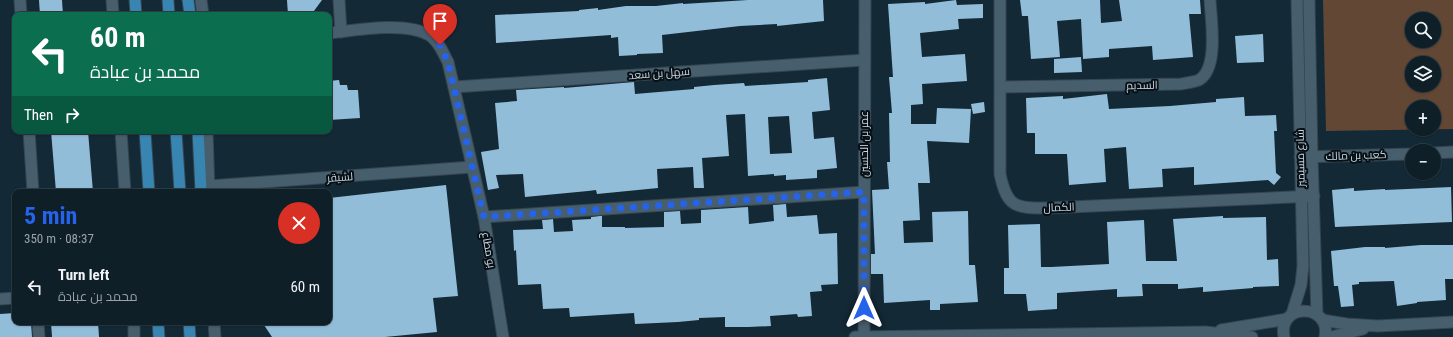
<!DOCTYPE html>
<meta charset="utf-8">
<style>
body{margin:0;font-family:"Roboto Condensed",Cairo,sans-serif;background:#172730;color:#f1f3f6;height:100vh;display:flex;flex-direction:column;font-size:15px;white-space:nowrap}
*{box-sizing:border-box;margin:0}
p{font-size:13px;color:#9ba2a8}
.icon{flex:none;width:22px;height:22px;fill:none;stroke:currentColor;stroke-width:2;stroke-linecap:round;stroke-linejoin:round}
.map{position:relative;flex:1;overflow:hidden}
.details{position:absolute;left:12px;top:189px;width:320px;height:136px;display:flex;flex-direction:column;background:#0e1f28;border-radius:8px;box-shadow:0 1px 3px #0004,0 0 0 1px #2e3d45}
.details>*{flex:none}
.banner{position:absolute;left:12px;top:12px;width:320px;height:122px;border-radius:8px;box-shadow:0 1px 3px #0004,0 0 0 1px #2e3d45;background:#0b6e4f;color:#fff;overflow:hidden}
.fabs{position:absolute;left:1405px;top:12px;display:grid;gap:8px}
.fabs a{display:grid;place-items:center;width:36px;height:36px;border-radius:50%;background:#0e1f28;box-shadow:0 1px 3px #0004,0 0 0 1px #2e3d45;font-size:20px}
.pin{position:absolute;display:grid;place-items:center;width:34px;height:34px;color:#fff;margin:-41px -17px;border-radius:50% 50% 50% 0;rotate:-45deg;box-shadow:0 0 4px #0007}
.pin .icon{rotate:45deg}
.me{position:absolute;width:44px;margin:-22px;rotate:0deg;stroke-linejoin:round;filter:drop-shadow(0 0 3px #0008)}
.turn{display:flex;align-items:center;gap:14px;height:84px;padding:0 12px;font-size:18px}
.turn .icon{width:52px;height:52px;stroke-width:2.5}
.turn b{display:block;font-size:28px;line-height:34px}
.then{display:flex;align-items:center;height:38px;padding:0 12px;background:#0003;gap:8px;font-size:15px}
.round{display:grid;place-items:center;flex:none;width:42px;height:42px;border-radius:21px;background:#172730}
.headline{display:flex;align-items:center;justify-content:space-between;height:68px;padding:0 12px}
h1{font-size:24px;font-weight:700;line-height:30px;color:#2563eb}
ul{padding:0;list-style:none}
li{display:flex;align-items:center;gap:12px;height:60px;padding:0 12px}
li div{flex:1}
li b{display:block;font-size:15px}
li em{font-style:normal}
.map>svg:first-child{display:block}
.green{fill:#634735;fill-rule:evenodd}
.building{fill:#92bdd9;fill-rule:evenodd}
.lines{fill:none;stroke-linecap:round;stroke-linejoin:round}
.minor-casing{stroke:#354550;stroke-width:13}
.tertiary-casing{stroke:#354550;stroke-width:13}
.primary-casing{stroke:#354550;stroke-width:13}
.minor{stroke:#475e6d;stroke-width:11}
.tertiary{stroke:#475e6d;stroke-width:11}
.primary{stroke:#3785b0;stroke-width:11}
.route{stroke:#2563eb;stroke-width:7;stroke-dasharray:0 12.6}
.labels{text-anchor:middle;stroke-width:4;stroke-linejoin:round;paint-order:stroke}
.street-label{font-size:11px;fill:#cbd8e1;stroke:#071016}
</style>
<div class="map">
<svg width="1453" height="337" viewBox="0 0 1453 337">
<rect width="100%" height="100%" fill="#132936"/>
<!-- green -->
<path class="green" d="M 1323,0 L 1453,0 L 1453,129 L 1326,131 ZM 1412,19 L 1434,19 L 1434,41 L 1412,41 ZM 1412,63 L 1434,63 L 1434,85 L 1412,85 ZM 1412,107 L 1434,107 L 1434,129 L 1412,129 Z"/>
<!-- building -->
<g class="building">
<polygon points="39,0 62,0 63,15 40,15"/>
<polygon points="287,0 322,0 311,15 288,15"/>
<polygon points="748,0 823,0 824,21 777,26 777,24 740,26 662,35 663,53 637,54 637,55 619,56 618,37 611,38 611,35 496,43 495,15 579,11 579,10 598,8 598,10 626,6 656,6 683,3 683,4"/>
<polygon points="956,0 957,5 983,4 983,18 958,19 959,29 920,33 922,57 965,54 967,81 922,84 923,104 911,105 911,124 936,124 937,108 971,109 969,143 927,141 930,183 918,183 920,220 903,221 904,243 933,242 932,212 968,211 969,265 975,265 978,302 940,304 940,310 930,310 930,300 884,303 883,274 871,274 871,254 875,254 872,190 889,189 887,162 890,162 889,113 892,113 889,77 893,77 888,4 925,2 925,4"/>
<polygon points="1020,0 1100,0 1101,23 1122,21 1119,0 1200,0 1201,14 1189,14 1193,57 1153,60 1152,46 1109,49 1109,57 1083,59 1081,19 1057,21 1060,57 1031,59 1028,16 1022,16"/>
<polygon points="1263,34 1264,62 1237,63 1235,36"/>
<polygon points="1081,57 1082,72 1054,73 1054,59"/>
<path d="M 827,78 L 830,110 L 812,112 L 814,139 L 834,137 L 837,168 L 817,170 L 817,178 L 786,180 L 786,175 L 774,176 L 774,174 L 748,176 L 745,114 L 726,115 L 729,156 L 702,158 L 704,188 L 694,188 L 693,167 L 657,169 L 658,188 L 597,194 L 596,190 L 588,191 L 525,197 L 523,174 L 496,175 L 499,188 L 488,190 L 481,152 L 499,149 L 495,103 L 517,101 L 516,90 L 564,87 L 564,88 L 634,82 L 635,94 L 694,89 L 694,87 L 714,85 L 744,83 L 745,86 L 808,82 L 808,80 ZM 789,116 L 792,153 L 770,154 L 768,117 Z"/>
<polygon points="339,80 340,85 347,85 348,90 358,90 360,118 329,120 329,81"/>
<polygon points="1107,94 1109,109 1170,106 1216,102 1216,99 1244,97 1245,116 1276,115 1277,131 1274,131 1276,173 1281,177 1274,185 1268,180 1194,185 1194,167 1162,169 1163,187 1129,189 1126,147 1104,149 1106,182 1069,185 1067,154 1035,154 1035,133 1027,133 1026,98 1063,96 1063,99"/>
<polygon points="984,102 985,112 973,114 971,104"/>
<polygon points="51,131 88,131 93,192 56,192"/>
<polygon points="446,185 458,296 433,298 437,332 385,337 272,337 262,322 329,322 329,198"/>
<polygon points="1451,187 1452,222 1335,227 1332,190 1354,188 1354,191 1385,189 1385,190"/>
<polygon points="786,204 787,217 817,215 819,234 837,233 838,284 821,285 822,291 810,292 812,316 798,317 797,314 770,316 771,326 748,327 725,327 725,317 699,318 699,320 678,322 635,324 634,313 570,317 569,308 543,309 541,284 518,285 516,250 514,251 513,230 543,229 542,220 553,219 554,232 573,231 572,220 591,219 591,217 600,216 602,216 602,227 625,227 625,228 664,227 664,212 680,211 681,224 701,223 701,210 748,207 749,224 774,221 773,205"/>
<polygon points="1223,216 1223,218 1266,217 1267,260 1278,259 1279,286 1253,287 1253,288 1203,292 1203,287 1178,289 1178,284 1142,284 1143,296 1117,297 1117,289 1057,293 1057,309 1028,311 1026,294 1004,294 1004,268 1009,268 1008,225 1040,224 1041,267 1051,267 1109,264 1107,222 1144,220 1146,261 1177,261 1173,219"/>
<polygon points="1421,245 1453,245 1453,279 1445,279 1446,300 1417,302 1417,303 1397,306 1394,281 1359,282 1359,284 1352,285 1354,306 1341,307 1338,286 1334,286 1331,251 1365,247 1385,247 1385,248"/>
<polygon points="15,313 15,322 31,322 32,337 0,337 0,314"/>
<polygon points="51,322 98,322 99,337 52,337"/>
</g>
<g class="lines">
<defs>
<g id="minor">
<polyline points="20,0 21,15"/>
<polyline points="112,0 113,15"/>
<polyline points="339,0 341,32"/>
<path d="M 1000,0 L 1000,174 C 1007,208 1016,208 1048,208 L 1314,196"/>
<path d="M 329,33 C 356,30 405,21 429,35 C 439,41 443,53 448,62 L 484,217 L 503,337"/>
<polyline points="454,87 864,60"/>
<path d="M 1001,87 L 1181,84 C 1186,83 1194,82 1199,80 C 1219,68 1211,20 1210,0"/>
<polyline points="29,131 33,192"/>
<polyline points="121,131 125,192"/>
<polyline points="1434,153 1453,152"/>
<polyline points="1300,157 1412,154"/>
<polyline points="209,186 472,167"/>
<polyline points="484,217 864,192"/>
<polyline points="0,299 15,298"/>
<polyline points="1322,320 1347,324 1378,326 1453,322"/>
<polyline points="38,322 39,337"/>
<polyline points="134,322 134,337"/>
<polyline points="864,337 865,0"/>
<polyline points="1331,337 1363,329"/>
</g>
<g id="tertiary">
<polyline points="201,0 203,15"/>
<polyline points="1309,0 1312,157 1317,315"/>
<polyline points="207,131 209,192"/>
<polyline points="1292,314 1301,285 1303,266 1297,0"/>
<polyline points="214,322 215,337"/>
<polyline points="1221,330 1287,319"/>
<polyline points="855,337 1205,332 1252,337"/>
<path d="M 1284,337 C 1277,302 1332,303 1325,337"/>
</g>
<g id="primary">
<polyline points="135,0 136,15"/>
<polyline points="168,0 169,15"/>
<polyline points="188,0 190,15"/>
<polyline points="145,131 149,192"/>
<polyline points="176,131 180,192"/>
<polyline points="198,131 201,192"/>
<polyline points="158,322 159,337"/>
<polyline points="189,322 190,337"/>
</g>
</defs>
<!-- minor casing -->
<use href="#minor" class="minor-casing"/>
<!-- tertiary casing -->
<use href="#tertiary" class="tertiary-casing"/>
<!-- primary casing -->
<use href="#primary" class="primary-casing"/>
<!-- minor -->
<use href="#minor" class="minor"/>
<!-- tertiary -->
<use href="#tertiary" class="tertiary"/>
<!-- primary -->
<use href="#primary" class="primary"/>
</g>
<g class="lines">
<!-- route -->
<polyline class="route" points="440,45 448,62 484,217 864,192 864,308"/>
</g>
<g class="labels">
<!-- street labels -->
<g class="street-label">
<text transform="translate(659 73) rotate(-4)" y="4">سهل بن سعد</text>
<text transform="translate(1142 85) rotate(-1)" y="4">السديم</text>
<text transform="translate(864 144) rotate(-90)" y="4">عمر بن الحسين</text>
<text transform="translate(1356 155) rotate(-2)" y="4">كعب بن مالك</text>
<text transform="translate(1300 158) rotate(-91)" y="4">شارع مسيمير</text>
<text transform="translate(340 177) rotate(-4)" y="4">لشيقر</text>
<text transform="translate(1059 207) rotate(-2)" y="4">الكمال</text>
<text transform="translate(489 250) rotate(80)" y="4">بو مطاع</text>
</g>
</g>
</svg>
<div class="fabs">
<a><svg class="icon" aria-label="search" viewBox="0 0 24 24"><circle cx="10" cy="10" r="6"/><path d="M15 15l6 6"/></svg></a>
<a><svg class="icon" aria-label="layers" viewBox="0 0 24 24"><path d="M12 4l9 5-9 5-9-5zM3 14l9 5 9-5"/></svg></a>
<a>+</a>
<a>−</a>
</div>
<div class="pin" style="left:440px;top:45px;background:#d93025"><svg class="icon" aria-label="arrive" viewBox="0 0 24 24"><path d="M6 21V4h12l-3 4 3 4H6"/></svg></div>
<svg class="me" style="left:864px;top:308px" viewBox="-20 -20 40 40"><path d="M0-17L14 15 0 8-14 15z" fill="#2563eb" stroke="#fff" stroke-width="4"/></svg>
<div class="banner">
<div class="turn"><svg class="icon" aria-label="left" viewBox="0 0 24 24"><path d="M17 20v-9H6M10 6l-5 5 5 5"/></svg><div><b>60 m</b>محمد بن عبادة</div></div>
<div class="then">Then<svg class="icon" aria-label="right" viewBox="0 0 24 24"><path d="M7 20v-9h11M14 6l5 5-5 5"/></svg></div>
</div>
<section class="details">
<div class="headline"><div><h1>5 min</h1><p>350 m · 08:37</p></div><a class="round" style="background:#d93025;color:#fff"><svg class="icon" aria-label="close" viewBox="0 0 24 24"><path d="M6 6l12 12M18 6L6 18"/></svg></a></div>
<ul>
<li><svg class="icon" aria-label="left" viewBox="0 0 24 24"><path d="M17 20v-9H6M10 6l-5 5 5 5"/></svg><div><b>Turn left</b><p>محمد بن عبادة</p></div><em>60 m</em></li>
</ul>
</section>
</div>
